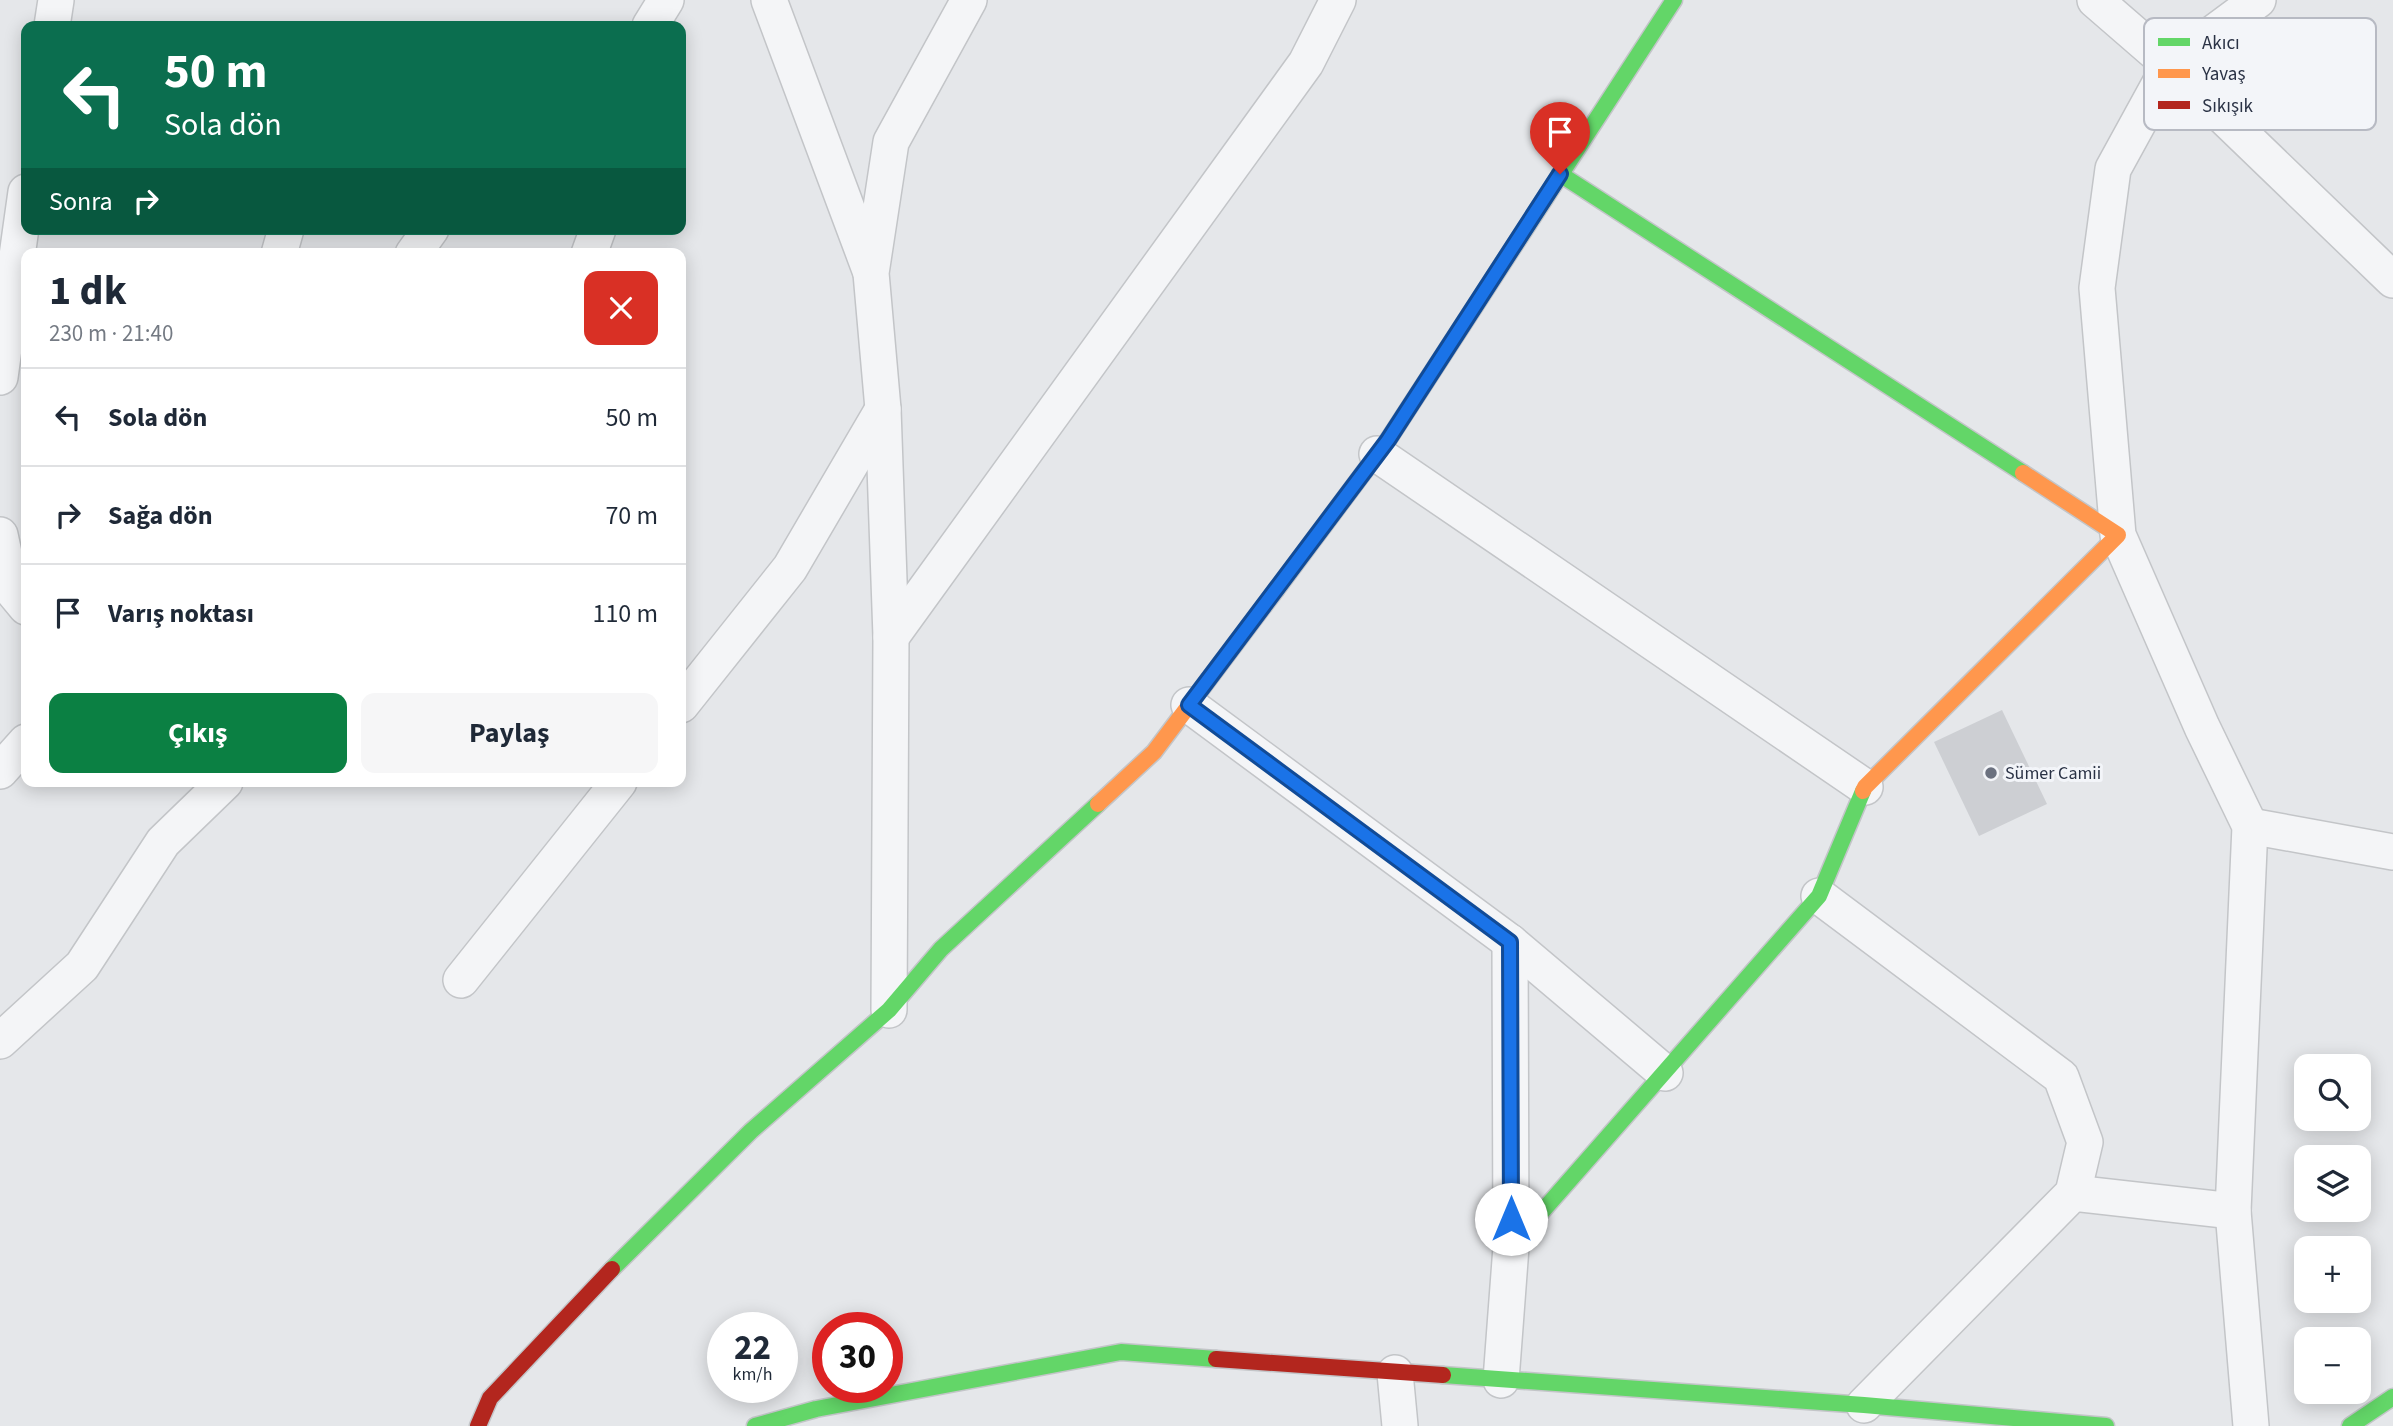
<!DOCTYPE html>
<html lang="tr">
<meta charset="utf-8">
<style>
body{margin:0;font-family:"Source Sans 3",sans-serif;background:#f6f6f7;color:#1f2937;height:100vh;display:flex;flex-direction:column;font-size:26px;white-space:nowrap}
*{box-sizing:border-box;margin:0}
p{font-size:23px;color:#747a83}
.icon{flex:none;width:38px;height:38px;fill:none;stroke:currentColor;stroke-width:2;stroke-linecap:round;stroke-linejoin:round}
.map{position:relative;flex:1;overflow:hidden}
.panel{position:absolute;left:21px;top:248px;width:665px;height:539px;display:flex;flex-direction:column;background:#fff;border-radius:14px;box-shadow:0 4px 18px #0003}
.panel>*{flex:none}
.hud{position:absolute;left:21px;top:21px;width:665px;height:214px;border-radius:14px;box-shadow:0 4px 18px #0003;background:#0b6e4f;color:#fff;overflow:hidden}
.fabs{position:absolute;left:2294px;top:1054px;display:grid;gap:14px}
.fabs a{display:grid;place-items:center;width:77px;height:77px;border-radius:14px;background:#fff;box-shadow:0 4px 18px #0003;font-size:35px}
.speed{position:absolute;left:707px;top:1312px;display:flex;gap:14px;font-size:35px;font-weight:700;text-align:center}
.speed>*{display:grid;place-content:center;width:91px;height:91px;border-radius:50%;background:#fff;box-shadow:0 4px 18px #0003;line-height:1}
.speed small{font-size:18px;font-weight:400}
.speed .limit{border:10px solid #d22;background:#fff;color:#111}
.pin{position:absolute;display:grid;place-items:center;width:60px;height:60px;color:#fff;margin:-72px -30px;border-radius:50% 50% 50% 0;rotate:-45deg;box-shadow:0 0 7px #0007}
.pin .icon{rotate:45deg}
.me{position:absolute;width:77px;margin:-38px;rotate:0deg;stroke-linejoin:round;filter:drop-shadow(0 0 5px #0008)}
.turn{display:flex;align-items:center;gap:24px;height:147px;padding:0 28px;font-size:32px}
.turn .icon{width:91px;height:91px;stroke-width:2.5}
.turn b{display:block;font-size:49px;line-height:60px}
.then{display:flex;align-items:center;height:66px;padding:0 28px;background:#0003;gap:14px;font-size:26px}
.round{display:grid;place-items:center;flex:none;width:74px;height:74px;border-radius:14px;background:#f6f6f7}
.head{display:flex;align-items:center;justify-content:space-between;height:119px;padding:0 28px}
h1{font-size:42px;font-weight:700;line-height:52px}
.button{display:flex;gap:14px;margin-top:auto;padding:14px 28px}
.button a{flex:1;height:80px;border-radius:14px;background:#0b8043;color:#fff;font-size:28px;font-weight:700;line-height:80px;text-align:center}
.button a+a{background:#f6f6f7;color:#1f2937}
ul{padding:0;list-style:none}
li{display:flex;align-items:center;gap:21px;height:98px;padding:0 28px;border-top:2px solid #e0e1e3}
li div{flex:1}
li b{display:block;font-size:26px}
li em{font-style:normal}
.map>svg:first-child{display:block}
.building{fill:#cdcfd3}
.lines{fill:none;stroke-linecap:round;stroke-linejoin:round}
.street-casing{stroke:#c3c5c8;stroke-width:38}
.fast-casing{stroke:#c3c5c8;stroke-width:19}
.slow-casing{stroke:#c3c5c8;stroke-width:19}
.jam-casing{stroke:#c3c5c8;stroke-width:19}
.street{stroke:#f4f5f7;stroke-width:35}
.fast{stroke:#63d668;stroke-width:16}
.slow{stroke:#ff974d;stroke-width:16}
.jam{stroke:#b3261e;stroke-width:16}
.route-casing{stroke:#114b97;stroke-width:18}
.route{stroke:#1a73e8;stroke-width:12}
.poi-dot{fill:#6b717f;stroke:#f3f5f9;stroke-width:2.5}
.labels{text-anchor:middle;stroke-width:6;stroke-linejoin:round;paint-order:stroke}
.poi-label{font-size:18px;fill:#2a3245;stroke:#f3f5f9;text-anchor:start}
.key{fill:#f3f5f9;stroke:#b7bac3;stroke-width:2}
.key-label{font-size:19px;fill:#2a3245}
</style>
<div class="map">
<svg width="2393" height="1426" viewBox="0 0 2393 1426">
<rect width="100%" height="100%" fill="#e5e7ea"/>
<!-- building -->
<polygon class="building" points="2002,710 2047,804 1979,836 1934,742"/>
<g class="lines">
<defs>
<g id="street">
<polyline points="769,0 870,270"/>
<polyline points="2095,0 2170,65 2393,280"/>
<polyline points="52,26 56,0"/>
<polyline points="650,26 666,0"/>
<polyline points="279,254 286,229"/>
<polyline points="413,254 431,229"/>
<polyline points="589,254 598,229"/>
<polyline points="0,377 26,192"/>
<polyline points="1377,454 1865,787"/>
<polyline points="0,535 12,590 26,607"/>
<polyline points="891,637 1306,63 1338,0"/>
<polyline points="681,705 790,568 883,409"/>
<polyline points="1189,705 1510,942 1665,1073"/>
<polyline points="0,771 26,742"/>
<polyline points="2250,826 2393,852"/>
<polyline points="1819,896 2061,1077 2085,1142 2073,1193 1864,1405"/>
<polyline points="461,980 619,782"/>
<polyline points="889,1010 891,637 883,409 871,273 891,142 969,0"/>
<polyline points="0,1041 82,966 163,842 225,782"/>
<polyline points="2073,1193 2233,1211"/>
<polyline points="1395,1373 1400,1426"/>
<polyline points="1501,1380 1511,1247 1510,942"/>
<polyline points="2251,1426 2233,1211 2250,826 2202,727 2118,535 2097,288 2113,169 2170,65 2258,0"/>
</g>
<g id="fast">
<polyline points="1560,174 2023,473"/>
<polyline points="1276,590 1388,440 1674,0"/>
<polyline points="1511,1247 1819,896 1863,791"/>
<polyline points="612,1269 751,1131 889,1010 941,949 1098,804"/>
<polyline points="1443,1375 1864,1405 2106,1426"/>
<polyline points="755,1426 816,1409 1121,1352 1216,1359"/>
<polyline points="2350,1426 2393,1397"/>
</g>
<g id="slow">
<polyline points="1863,791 1865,787 2118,535 2023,473"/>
<polyline points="1098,804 1154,752 1276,590"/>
</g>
<g id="jam">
<polyline points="1216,1359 1443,1375"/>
<polyline points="478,1426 490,1398 612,1269"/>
</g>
</defs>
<!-- street casing -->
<use href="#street" class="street-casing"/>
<!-- fast casing -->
<use href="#fast" class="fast-casing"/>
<!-- slow casing -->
<use href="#slow" class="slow-casing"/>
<!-- jam casing -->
<use href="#jam" class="jam-casing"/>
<!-- street -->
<use href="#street" class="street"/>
<!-- fast -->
<use href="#fast" class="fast"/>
<!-- slow -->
<use href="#slow" class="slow"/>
<!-- jam -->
<use href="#jam" class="jam"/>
</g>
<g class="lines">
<defs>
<polyline id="route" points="1511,1219 1510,942 1189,705 1388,440 1560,174"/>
</defs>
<!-- route casing -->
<use href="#route" class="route-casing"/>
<!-- route -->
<use href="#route" class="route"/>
</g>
<!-- markers -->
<circle class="poi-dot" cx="1991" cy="773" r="7"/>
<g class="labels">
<!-- poi labels -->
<g class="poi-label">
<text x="2005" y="779">Sümer Camii</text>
</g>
</g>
<!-- legend -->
<rect x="2144" y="18" width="232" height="112" rx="10" class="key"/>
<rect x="2158" y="38" width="32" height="8" fill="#63d668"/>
<rect x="2158" y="69" width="32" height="9" fill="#ff974d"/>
<rect x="2158" y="101" width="32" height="8" fill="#b3261e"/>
<g class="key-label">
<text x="2202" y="49">Akıcı</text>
<text x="2202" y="80">Yavaş</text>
<text x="2202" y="112">Sıkışık</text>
</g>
</svg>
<div class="fabs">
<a><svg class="icon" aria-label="search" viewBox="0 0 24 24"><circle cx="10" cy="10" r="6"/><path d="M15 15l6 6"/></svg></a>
<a><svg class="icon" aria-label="layers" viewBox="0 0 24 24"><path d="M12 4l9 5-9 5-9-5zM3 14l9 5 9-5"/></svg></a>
<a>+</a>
<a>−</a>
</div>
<div class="speed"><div>22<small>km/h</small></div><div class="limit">30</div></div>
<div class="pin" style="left:1560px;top:174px;background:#d93025"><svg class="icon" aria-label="arrive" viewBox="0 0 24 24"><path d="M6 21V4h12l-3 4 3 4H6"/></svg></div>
<svg class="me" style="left:1511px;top:1219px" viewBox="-20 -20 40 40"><circle r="19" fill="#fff"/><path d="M0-13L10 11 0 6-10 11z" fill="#1a73e8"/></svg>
<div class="hud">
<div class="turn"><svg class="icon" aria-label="left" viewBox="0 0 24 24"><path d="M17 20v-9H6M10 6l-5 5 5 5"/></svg><div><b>50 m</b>Sola dön</div></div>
<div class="then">Sonra<svg class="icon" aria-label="right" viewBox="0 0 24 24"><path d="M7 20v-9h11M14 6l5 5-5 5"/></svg></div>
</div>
<section class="panel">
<div class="head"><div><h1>1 dk</h1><p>230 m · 21:40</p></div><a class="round" style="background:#d93025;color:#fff"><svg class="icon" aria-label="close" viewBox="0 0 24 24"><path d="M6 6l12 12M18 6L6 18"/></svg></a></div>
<ul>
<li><svg class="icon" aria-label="left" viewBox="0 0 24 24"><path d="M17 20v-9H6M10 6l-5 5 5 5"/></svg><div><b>Sola dön</b></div><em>50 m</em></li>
<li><svg class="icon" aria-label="right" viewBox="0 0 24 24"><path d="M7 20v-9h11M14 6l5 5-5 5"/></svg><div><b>Sağa dön</b></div><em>70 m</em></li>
<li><svg class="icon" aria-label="arrive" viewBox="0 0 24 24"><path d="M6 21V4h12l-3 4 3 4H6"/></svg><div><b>Varış noktası</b></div><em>110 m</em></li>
</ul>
<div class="button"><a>Çıkış</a><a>Paylaş</a></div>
</section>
</div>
